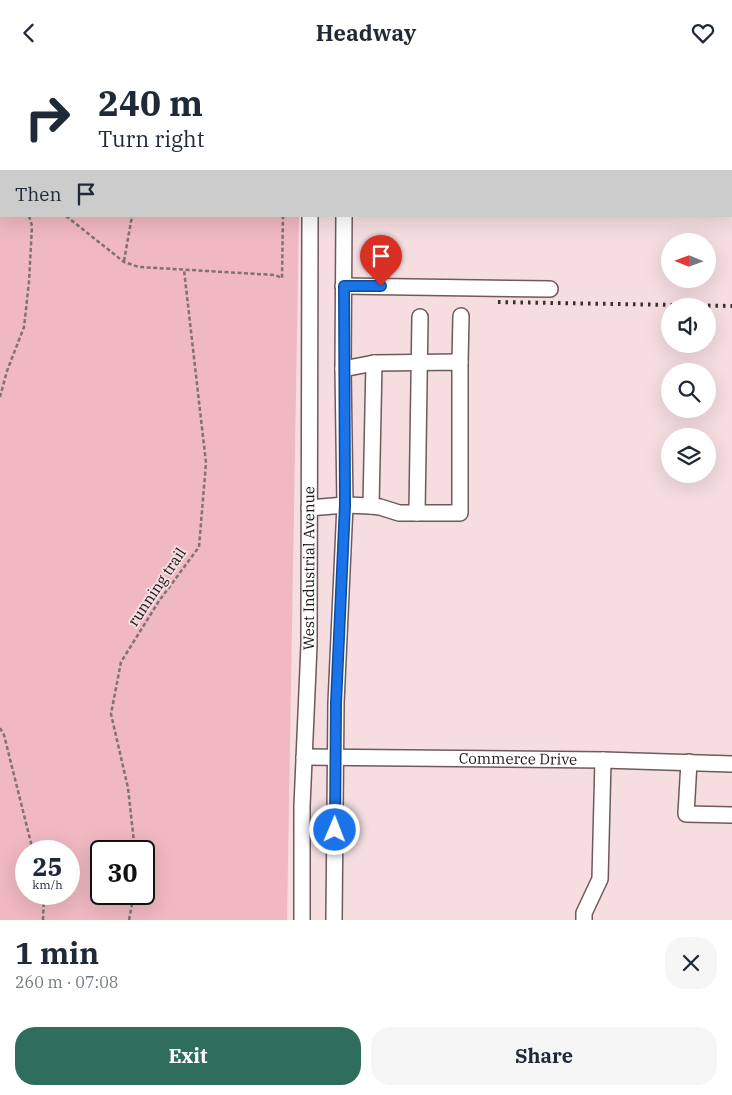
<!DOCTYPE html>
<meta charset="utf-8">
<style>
body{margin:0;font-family:"IBM Plex Serif",serif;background:#f6f6f7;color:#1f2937;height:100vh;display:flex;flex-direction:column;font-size:19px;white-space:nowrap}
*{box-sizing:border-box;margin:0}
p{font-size:16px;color:#747a83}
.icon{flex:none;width:28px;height:28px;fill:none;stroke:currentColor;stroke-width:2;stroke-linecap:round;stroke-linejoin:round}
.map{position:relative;height:855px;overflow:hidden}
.panel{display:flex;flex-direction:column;background:#fff;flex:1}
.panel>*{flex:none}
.banner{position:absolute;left:0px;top:0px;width:732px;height:152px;box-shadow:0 5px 20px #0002;background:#fff;color:#1f2937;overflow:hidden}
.needle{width:32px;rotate:271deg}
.controls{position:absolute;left:661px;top:168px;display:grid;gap:10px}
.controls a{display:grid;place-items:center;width:55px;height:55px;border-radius:50%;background:#fff;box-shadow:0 5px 20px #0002;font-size:25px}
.speed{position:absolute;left:15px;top:775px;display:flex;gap:10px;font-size:25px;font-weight:700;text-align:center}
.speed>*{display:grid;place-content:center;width:65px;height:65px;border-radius:50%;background:#fff;box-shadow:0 5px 20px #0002;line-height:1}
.speed small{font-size:12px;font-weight:400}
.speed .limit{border:2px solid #111;border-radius:8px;background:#fff;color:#111}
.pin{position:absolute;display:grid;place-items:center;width:42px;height:42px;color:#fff;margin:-51px -21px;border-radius:50% 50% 50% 0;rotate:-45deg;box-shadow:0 0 5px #0007}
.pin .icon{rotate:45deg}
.me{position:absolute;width:55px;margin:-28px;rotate:1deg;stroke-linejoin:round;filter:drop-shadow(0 0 4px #0008)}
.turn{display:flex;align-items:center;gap:18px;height:105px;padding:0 15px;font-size:22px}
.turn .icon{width:65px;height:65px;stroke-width:2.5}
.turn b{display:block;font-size:35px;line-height:42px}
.then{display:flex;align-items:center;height:48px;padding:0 15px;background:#0003;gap:10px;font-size:19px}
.round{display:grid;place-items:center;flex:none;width:52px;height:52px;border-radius:20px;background:#f6f6f7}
.headline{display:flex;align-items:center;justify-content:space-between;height:85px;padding:0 15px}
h1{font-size:30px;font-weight:700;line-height:38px}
.cta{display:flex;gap:10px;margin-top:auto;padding:10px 15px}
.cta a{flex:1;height:58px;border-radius:20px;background:#2f6e5c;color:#fff;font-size:20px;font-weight:700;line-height:58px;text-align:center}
.cta a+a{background:#f6f6f7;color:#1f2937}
header{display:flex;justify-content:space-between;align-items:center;height:65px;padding:0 15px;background:#fff;font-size:22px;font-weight:700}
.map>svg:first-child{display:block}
.green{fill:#f0b8c0;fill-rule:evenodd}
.building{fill:#d1909a;stroke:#756163}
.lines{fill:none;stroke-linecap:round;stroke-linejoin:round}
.minor-casing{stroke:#6e5a5c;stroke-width:18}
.path{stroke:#807173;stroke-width:2.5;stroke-dasharray:4 2.5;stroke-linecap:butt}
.minor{stroke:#fff;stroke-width:15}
.rail{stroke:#382e2f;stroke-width:4;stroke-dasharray:2.5 5;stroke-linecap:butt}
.route-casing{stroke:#114b97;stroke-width:12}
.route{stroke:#1a73e8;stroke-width:9}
.labels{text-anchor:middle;stroke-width:4;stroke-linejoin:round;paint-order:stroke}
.street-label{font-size:15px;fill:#1e1617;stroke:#f5dde0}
</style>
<header><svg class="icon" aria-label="back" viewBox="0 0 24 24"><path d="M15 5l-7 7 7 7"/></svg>Headway<svg class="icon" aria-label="heart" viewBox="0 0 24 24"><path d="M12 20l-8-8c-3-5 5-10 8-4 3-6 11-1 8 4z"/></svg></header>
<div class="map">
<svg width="732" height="855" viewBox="0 0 732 855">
<rect width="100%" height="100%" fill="#f5dde0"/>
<!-- green -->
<path class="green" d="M 0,0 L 301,0 L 1,1 L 1,151 L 299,151 L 287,855 L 0,855 ZM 26,786 L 69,786 L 69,829 L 26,829 ZM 101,786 L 144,786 L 144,829 L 101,829 Z"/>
<!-- building -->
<polygon class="building" points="605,0 711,0 605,1"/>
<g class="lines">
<defs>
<g id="minor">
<polyline points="314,1 314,0"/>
<polyline points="345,1 345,0"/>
<polyline points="343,221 550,224"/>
<polyline points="460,297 461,251"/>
<polyline points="371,441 374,298"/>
<polyline points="309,443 345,440 371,441 380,442 399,448 460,448 460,297 374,298 343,304"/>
<polyline points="417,448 420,252"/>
<path id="s1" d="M 304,692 L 603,695 L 732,699"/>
<polyline points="689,697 686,749 732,750"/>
<path id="s2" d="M 302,855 L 302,741 L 309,580 L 310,151"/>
<polyline points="334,855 336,638 345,440 343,304 344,151"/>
<polyline points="584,855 584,848 600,814 603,695"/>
</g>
</defs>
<!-- minor casing -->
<use href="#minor" class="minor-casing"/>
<!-- path -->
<g class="path">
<polyline points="158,0 158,1"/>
<polyline points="191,0 193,1"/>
<polyline points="297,1 297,0"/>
<polyline points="0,71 1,70"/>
<polyline points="0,99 1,99"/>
<polyline points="66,151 124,197 139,202 275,210 282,213 283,151"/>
<polyline points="124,196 132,151"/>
<polyline points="0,332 7,306 24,262 29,217 32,161 29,151"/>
<polyline points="0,663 4,670 33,786"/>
<polyline points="135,786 128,723 111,649 121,597 159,536 199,482 206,398 184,205"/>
<polyline points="43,855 44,829"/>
<polyline points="129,855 134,829"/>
</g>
<!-- minor -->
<use href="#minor" class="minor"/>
<!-- rail -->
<polyline class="rail" points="498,237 732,241"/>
</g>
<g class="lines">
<defs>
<polyline id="route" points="335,765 336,638 345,440 344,221 381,221"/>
</defs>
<!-- route casing -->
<use href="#route" class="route-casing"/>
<!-- route -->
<use href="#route" class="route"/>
</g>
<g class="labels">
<!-- street labels -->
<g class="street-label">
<text dy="5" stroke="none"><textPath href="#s2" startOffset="352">West Industrial Avenue</textPath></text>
<text transform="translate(157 522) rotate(-56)" y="5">running trail</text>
<text dy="5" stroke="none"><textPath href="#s1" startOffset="214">Commerce Drive</textPath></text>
</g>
</g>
</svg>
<div class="controls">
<a><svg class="needle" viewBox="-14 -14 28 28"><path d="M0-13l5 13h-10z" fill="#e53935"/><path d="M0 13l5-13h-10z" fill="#747a83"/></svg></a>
<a><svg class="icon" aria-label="sound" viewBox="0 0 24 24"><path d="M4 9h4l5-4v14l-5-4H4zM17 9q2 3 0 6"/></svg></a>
<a><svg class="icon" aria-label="search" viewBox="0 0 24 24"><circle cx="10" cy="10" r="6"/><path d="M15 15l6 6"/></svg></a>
<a><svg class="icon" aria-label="layers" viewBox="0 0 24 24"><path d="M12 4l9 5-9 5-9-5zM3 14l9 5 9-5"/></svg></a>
</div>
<div class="speed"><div>25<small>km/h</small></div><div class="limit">30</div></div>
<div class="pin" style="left:381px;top:221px;background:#d93025"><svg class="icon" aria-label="arrive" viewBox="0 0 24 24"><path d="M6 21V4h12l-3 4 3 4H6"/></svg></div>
<svg class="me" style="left:335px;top:765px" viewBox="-20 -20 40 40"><circle r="17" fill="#1a73e8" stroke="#fff" stroke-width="3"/><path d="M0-11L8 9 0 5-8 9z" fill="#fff"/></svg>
<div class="banner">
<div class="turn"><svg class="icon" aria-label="right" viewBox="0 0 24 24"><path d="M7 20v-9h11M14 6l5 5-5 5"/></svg><div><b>240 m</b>Turn right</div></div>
<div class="then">Then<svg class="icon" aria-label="arrive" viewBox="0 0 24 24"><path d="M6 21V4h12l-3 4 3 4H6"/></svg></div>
</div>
</div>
<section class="panel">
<div class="headline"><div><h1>1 min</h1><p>260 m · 07:08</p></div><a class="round"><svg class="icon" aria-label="close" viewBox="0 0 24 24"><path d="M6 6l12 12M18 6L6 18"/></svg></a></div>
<div class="cta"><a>Exit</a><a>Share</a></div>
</section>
